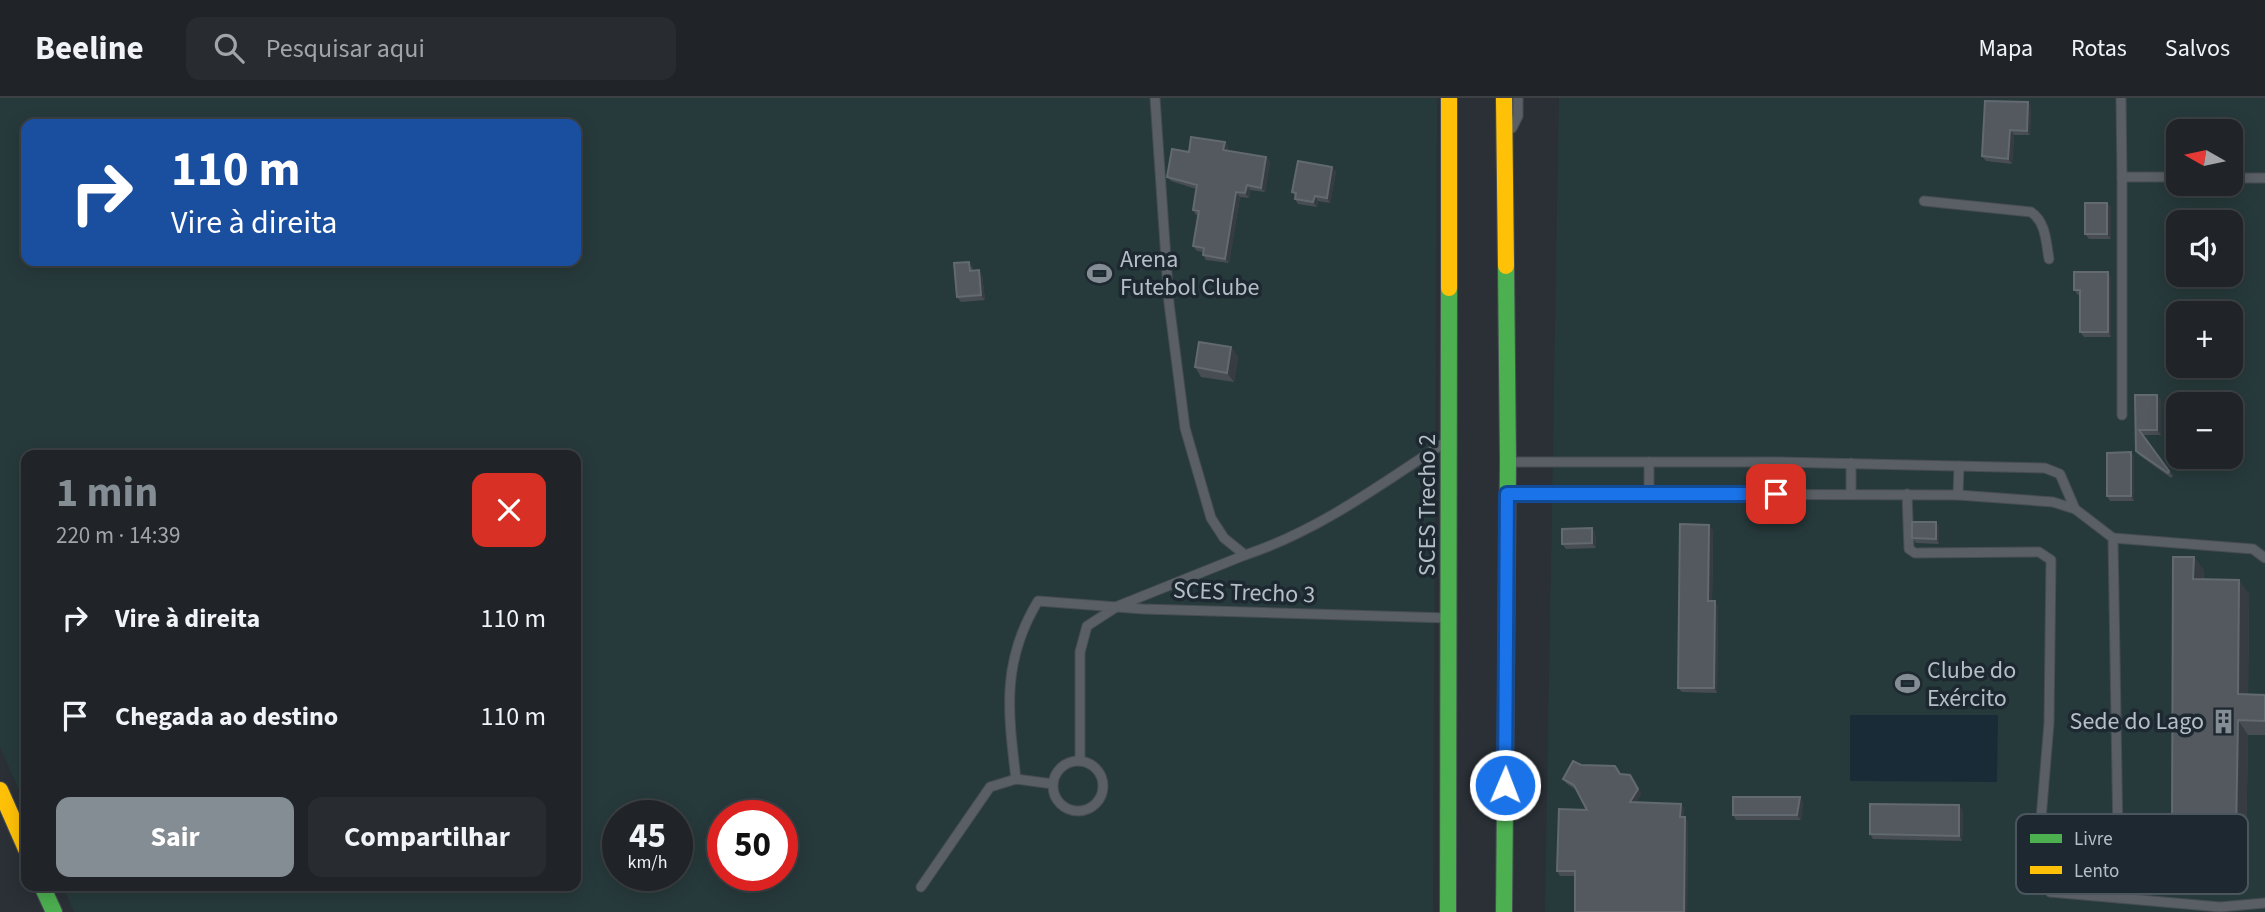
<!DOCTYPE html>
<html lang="pt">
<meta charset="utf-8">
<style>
body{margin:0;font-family:"Source Sans 3",sans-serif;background:#282c30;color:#f1f3f6;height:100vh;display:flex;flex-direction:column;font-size:26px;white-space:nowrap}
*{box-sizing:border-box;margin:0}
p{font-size:23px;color:#a2a4a8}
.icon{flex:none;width:38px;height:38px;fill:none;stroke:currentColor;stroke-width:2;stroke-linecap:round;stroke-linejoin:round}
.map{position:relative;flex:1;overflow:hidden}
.sheet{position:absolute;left:21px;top:352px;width:560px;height:441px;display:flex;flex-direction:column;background:#202428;border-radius:14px;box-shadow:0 4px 18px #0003,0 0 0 2px #3d4145}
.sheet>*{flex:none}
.hud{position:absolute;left:21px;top:21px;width:560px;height:147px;border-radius:14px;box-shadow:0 4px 18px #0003,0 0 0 2px #3d4145;background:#1a4fa0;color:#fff;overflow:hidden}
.needle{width:46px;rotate:279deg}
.controls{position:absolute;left:2166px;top:21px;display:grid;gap:14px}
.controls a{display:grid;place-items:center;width:77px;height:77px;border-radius:14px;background:#202428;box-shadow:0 4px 18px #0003,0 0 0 2px #3d4145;font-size:35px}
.speed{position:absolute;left:602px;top:702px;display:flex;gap:14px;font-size:35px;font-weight:700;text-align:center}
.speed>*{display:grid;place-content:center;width:91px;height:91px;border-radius:50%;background:#202428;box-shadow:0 4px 18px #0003,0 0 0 2px #3d4145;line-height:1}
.speed small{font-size:18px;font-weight:400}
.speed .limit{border:10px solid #d22;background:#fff;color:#111}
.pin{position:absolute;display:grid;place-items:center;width:60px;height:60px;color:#fff;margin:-30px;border-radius:14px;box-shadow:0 4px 10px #0006}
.me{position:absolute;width:77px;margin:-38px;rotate:1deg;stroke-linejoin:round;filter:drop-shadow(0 0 5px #0008)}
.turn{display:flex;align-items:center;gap:24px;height:147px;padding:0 35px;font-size:32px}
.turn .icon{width:91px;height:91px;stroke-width:2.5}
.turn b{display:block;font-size:49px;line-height:60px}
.round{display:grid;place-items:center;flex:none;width:74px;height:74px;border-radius:14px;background:#282c30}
.summary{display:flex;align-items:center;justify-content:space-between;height:119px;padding:0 35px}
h1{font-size:42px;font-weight:700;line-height:52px;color:#848c94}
.button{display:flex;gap:14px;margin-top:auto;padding:14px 35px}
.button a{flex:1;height:80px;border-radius:14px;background:#848c94;color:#fff;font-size:28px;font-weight:700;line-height:80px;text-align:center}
.button a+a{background:#282c30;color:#f1f3f6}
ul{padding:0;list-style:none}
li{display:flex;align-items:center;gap:21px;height:98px;padding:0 35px}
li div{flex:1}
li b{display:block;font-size:26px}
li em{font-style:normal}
header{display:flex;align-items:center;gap:42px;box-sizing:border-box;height:98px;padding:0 35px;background:#202428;border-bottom:2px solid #3d4145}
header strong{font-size:33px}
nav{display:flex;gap:38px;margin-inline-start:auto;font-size:24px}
.search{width:490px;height:63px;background:#282c30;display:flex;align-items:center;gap:18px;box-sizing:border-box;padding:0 24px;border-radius:14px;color:#a2a4a8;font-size:26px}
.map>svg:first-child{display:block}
.green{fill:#273a3b;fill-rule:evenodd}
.water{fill:#1a2b38}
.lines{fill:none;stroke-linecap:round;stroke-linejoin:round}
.lane-casing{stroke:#474d53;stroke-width:11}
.fast-casing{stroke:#474d53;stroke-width:18}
.slow-casing{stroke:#474d53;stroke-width:18}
.lane{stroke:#595f64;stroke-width:9}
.fast{stroke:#4caf50;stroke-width:16}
.slow{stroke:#ffc107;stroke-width:16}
.wall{fill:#474d53}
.shaded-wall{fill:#373c42}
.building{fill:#53595f;stroke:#626970;stroke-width:2}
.route-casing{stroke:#114b97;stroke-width:18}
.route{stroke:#1a73e8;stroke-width:12}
.labels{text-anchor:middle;stroke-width:7;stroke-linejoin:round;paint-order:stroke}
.poi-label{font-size:24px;fill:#b4bec7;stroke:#1d2830;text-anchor:start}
.street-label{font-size:24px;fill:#b4bec7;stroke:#1d2830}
.key{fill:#1d2830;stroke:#4a555d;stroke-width:2}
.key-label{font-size:19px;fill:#b4bec7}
</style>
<header>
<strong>Beeline</strong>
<div class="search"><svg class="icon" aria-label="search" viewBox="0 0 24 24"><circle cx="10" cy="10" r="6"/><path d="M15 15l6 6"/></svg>Pesquisar aqui</div>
<nav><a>Mapa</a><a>Rotas</a><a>Salvos</a></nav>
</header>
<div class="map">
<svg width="2265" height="814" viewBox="0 0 2265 814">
<rect width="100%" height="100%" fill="#2a3036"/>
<!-- green -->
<g class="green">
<path d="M 0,0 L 1437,0 L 1433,814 L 74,814 L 62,788 L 576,788 L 576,357 L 26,357 L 26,708 L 0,649 ZM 26,26 L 576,26 L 576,163 L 26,163 ZM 618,718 L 677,718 L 677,777 L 618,777 ZM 723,718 L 782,718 L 782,777 L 723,777 Z"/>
<path d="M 1559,0 L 2265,0 L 2265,814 L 1545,814 ZM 2179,33 L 2231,33 L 2231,86 L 2179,86 ZM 2179,124 L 2231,124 L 2231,177 L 2179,177 ZM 2179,215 L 2231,215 L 2231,268 L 2179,268 ZM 2179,306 L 2231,306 L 2231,359 L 2179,359 Z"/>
</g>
<!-- water -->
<polygon class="water" points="1850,617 1998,617 1997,684 1850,683"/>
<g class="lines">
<defs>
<g id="lane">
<path d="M 1155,0 L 1169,205 L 1185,330 L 1211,420 L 1224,440 L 1245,457 C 1318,433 1380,387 1444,345"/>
<polyline points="2121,0 2122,79 2179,79"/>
<polyline points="1512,30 1518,18 1518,0"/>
<polyline points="2231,80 2265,80"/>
<path d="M 1924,103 L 2031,114 C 2046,124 2046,144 2049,161"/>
<polyline points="2122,317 2122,79"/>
<polyline points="1649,364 1649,396"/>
<polyline points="1851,365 1851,396"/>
<polyline points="1509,396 1958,397 2053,404 2075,411 2060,376 2045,370 1776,364 1510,364"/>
<polyline points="1907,396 1909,451 1915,455 2039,454 2051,462 2049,625 2039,745 2042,782 2050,794 2220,809 2265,805"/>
<polyline points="1958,397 1959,368"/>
<polyline points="2075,411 2113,440 2253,451 2265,460"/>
<polyline points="2113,440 2119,800"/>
<polyline points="1080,663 1080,554 1087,528 1118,508 1245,457"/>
<circle cx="1078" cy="688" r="25"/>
<path d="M 1016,681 C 1008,614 1001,564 1038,503 L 1143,511 L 1448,520"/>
<polyline points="921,789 990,689 1016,681 1053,686"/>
</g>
<g id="fast">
<polyline points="42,788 54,814"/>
<polyline points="1448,814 1449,190"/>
<polyline points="1504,814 1508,364 1506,168"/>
</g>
<g id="slow">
<polyline points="1504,0 1506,168"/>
<polyline points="1449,190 1449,0"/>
<polyline points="0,692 26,751"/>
</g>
</defs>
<!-- lane casing -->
<use href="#lane" class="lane-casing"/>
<!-- fast casing -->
<use href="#fast" class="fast-casing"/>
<!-- slow casing -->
<use href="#slow" class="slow-casing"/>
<!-- lane -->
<use href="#lane" class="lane"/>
<!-- fast -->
<use href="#fast" class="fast"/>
<!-- slow -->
<use href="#slow" class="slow"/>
</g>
<!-- wall -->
<g class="wall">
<polygon points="2031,8 2030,37 2014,37 2012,66 1986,63 1982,58"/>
<polygon points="1225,44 1228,49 1228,53 1266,59 1270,64 1265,94 1250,92 1249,100 1240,99 1229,165 1206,162 1203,157 1203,154 1197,153 1193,148 1198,117 1196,117 1193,112 1196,91 1171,83 1167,79 1189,54"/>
<polygon points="1336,73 1330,105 1318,103 1317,109 1298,106 1295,101 1295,98 1292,94"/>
<polygon points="2107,105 2111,110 2111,141 2089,141 2085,136"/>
<polygon points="972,168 973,173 982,177 985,202 961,204 957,199"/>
<polygon points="2111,179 2111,239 2084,239 2080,234 2080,197 2078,197 2074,192"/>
<polygon points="1231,249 1238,259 1234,284 1201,279 1195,269"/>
<polygon points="2135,297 2161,302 2161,337 2143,337 2173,378 2171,380 2139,357 2136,353"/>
<polygon points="2131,354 2134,359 2134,403 2110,403 2107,398"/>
<polygon points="1936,424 1939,429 1939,446 1916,445 1912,440"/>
<polygon points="1592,430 1595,435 1596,450 1566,451 1562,446"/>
<polygon points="1713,432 1712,503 1718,508 1717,595 1682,594 1678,590"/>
<polygon points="2194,459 2204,473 2204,481 2249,496 2248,596 2265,597 2265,637 2248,637 2246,751 2182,751 2172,736"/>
<polygon points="1581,667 1620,676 1630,677 1641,696 1636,704 1681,706 1684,711 1684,719 1688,724 1687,814 1575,814 1575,778 1560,778 1557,773 1587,712 1576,692 1567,686 1563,681"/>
<polygon points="1803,704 1801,722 1736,722 1733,717"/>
<polygon points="1963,712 1962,743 1873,741 1870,736"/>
</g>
<!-- shaded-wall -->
<g class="shaded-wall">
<polygon points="2028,4 2031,8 2030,37 2027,33"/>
<polygon points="2010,32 2014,37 2012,66 2008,61"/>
<polygon points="1225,44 1228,49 1227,57 1223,52"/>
<polygon points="1266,59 1270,64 1265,94 1261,90"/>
<polygon points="1332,69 1336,73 1330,105 1327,100"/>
<polygon points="1247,87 1250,92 1249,100 1245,95"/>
<polygon points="1236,94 1240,99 1229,165 1225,161"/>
<polygon points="1315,98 1318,103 1317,109 1313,104"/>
<polygon points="2107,105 2111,110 2111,141 2107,136"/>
<polygon points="979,172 982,177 985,202 981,197"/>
<polygon points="2108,174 2111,179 2111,239 2108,234"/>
<polygon points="1231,249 1238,259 1234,284 1227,275"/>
<polygon points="2157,297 2161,302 2161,337 2157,332"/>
<polygon points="2131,354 2134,359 2134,403 2131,398"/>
<polygon points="1936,424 1939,429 1939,446 1936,441"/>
<polygon points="1709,427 1713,432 1712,508 1708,503"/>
<polygon points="1592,430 1595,435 1596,450 1592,445"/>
<polygon points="2194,459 2204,473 2203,495 2193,481"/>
<polygon points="2239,482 2249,496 2248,610 2238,596"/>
<polygon points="1715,503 1718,508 1717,595 1714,590"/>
<polygon points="2238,622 2248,637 2246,751 2236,737"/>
<polygon points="1630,677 1641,696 1634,709 1630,704"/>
<polygon points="1800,699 1803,704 1801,722 1797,717"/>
<polygon points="1681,706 1684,711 1684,724 1680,719"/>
<polygon points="1959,707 1963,712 1962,743 1959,738"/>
<polygon points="1685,719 1688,724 1687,814 1684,814"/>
</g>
<!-- building -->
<g class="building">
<polygon points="1985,3 2028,4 2027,33 2010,32 2008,61 1982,58"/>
<polygon points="1191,39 1225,44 1223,52 1266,59 1261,90 1247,87 1245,95 1236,94 1225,161 1203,157 1204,150 1193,148 1199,113 1193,112 1197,87 1167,79 1172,51 1189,54"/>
<polygon points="1298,63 1332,69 1327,100 1315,98 1313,104 1295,101 1296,95 1292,94"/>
<rect x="2085" y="105" width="22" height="31"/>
<polygon points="969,164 970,173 979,172 981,197 957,199 954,165"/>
<polygon points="2074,174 2108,174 2108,234 2080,234 2080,192 2074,192"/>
<polygon points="1199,244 1231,249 1227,275 1195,269"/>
<polygon points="2135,297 2157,297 2157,332 2139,332 2169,373 2168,375 2136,353"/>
<polygon points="2131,354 2131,398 2107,398 2107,355"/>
<polygon points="1912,424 1936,424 1936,441 1912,440"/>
<polygon points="1680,426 1709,427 1708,503 1715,503 1714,590 1678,590"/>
<polygon points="1592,430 1592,445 1562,446 1562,431"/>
<polygon points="2173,459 2194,459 2193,481 2239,482 2238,596 2265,597 2265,623 2238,622 2236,737 2172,736"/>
<polygon points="1573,663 1581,667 1615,668 1620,676 1630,677 1638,691 1630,704 1681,706 1680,719 1685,719 1684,814 1575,814 1575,773 1557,773 1559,711 1587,712 1574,687 1563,681"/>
<polygon points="1733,699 1800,699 1797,717 1733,717"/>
<polygon points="1870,706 1959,707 1959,738 1870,736"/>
</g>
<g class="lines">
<defs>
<polyline id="route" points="1505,687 1507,396 1776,396"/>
</defs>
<!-- route casing -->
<use href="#route" class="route-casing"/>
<!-- route -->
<use href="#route" class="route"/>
</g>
<!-- icons -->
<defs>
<symbol id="stadium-bare" viewBox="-9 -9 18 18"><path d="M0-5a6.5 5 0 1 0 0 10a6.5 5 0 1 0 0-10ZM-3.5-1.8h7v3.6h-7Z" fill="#848c94" stroke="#1d2830" stroke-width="2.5" paint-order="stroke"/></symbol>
<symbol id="building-bare" viewBox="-9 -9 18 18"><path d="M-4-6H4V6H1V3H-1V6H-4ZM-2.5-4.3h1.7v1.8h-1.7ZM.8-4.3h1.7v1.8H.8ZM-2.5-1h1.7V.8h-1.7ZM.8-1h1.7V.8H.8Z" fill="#848c94" stroke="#1d2830" stroke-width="2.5" paint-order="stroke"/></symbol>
</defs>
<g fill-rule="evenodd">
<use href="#stadium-bare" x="1082" y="158" width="35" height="35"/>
<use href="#stadium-bare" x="1890" y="568" width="35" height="35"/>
<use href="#building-bare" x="2206" y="606" width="35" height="35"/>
</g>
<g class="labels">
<!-- poi labels -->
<g class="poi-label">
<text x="1120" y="169">Arena<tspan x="1120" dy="28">Futebol Clube</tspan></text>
<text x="1927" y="580">Clube do<tspan x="1927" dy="28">Exército</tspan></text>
<text x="2204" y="631" text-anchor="end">Sede do Lago</text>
</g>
<!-- street labels -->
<g class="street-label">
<text transform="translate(1427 407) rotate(-90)" y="8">SCES Trecho 2</text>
<text transform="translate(1244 494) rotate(2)" y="8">SCES Trecho 3</text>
</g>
</g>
<!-- legend -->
<rect x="2016" y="716" width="232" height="80" rx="10" class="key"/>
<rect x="2030" y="736" width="32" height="9" fill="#4caf50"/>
<rect x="2030" y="768" width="32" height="8" fill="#ffc107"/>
<g class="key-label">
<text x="2074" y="747">Livre</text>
<text x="2074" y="779">Lento</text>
</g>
</svg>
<div class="controls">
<a><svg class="needle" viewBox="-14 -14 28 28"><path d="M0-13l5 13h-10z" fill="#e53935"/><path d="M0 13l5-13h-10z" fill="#a2a4a8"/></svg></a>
<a><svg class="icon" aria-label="sound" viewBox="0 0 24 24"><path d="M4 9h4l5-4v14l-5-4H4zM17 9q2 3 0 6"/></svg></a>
<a>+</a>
<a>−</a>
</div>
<div class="speed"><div>45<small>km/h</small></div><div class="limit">50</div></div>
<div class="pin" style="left:1776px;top:396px;background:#d93025"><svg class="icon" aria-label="arrive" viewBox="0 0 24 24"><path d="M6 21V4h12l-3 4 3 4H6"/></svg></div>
<svg class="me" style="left:1505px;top:687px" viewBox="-20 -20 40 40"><circle r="17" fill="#1a73e8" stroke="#fff" stroke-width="3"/><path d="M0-11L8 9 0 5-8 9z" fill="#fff"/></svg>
<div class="hud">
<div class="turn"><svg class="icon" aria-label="right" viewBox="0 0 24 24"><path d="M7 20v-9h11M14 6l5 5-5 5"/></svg><div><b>110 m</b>Vire à direita</div></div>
</div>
<section class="sheet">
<div class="summary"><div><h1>1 min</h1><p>220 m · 14:39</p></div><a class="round" style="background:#d93025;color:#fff"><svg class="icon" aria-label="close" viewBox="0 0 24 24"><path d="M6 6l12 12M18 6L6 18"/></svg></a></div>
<ul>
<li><svg class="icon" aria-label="right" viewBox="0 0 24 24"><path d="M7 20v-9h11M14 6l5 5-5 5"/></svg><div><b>Vire à direita</b></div><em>110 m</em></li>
<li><svg class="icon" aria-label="arrive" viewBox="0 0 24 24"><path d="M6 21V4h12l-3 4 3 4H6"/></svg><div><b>Chegada ao destino</b></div><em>110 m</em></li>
</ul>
<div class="button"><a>Sair</a><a>Compartilhar</a></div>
</section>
</div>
